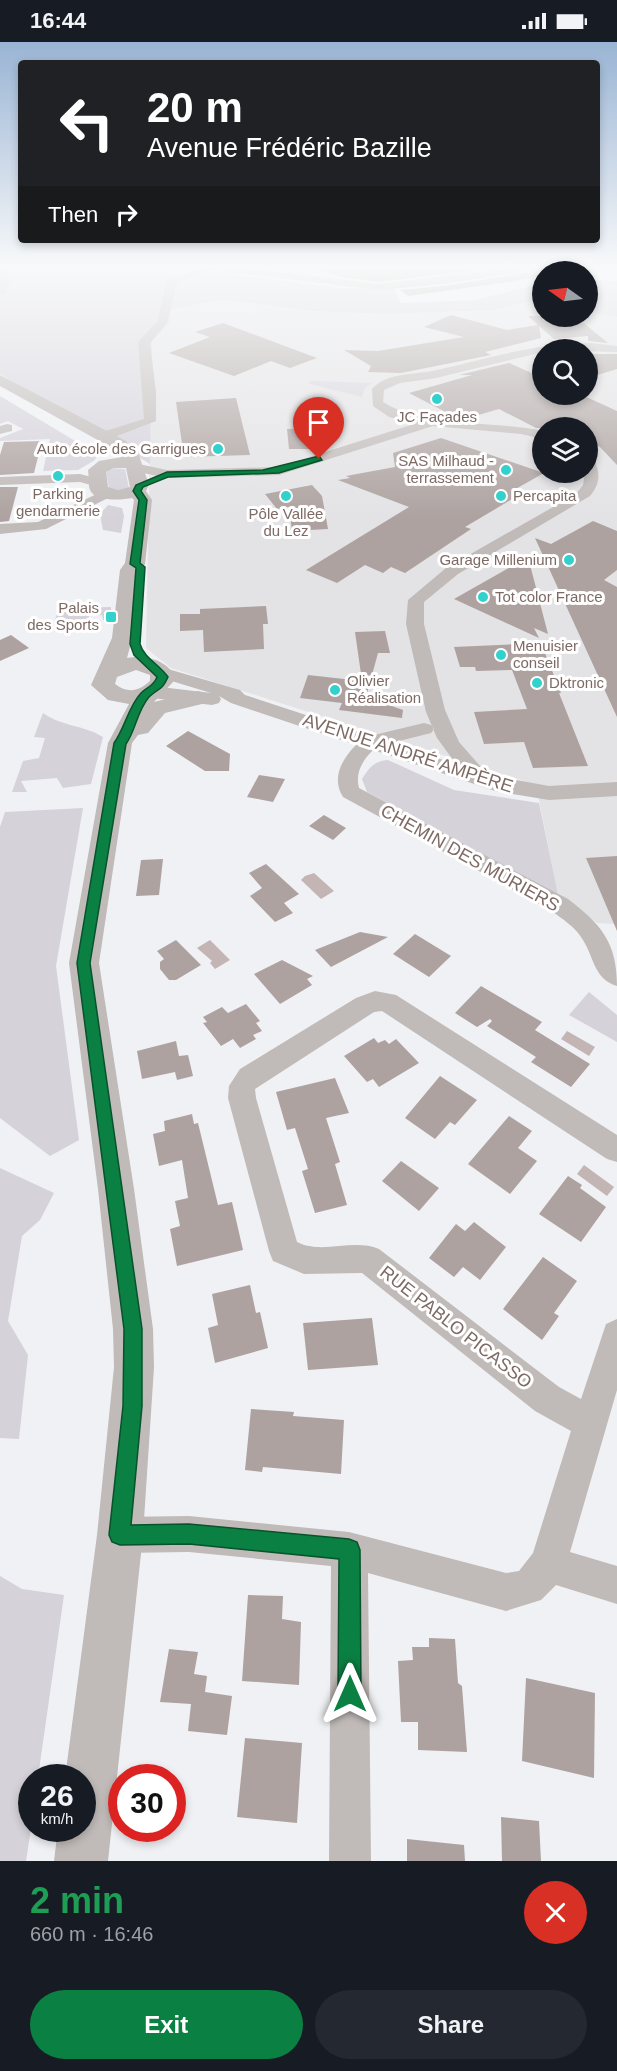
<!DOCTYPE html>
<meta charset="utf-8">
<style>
body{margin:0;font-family:Helvetica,sans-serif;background:#242831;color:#f1f3f6;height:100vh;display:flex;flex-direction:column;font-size:22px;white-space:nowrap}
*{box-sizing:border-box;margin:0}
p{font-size:20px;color:#9ea1a6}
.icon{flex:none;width:33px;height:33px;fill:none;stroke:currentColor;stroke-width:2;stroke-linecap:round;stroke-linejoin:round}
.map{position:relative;height:1819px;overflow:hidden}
.drawer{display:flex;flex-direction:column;background:#171b24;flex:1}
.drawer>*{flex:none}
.banner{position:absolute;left:18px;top:18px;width:582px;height:183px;border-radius:6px;box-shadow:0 3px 9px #0003;background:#202124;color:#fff;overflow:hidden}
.needle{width:39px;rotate:284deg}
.tools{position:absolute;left:532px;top:219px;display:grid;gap:12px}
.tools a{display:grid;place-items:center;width:66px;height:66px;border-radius:50%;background:#171b24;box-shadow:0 3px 9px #0003;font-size:30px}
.speed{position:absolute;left:18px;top:1722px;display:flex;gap:12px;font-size:30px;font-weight:700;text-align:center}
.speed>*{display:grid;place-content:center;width:78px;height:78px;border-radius:50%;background:#171b24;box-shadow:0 3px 9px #0003;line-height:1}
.speed small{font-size:15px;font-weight:400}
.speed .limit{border:9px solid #d22;background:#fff;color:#111}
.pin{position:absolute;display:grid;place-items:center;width:51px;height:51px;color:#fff;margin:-62px -26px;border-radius:50% 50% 50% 0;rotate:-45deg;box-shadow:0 0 6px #0007}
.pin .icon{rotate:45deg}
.me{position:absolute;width:66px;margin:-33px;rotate:0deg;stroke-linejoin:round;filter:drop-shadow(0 0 4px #0008)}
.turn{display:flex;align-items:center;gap:21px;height:126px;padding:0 30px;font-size:27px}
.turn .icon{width:78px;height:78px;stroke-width:2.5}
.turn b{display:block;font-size:42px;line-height:51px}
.then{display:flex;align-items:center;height:57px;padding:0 30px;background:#0003;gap:12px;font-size:22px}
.round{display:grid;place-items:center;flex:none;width:63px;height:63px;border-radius:32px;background:#242831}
.summary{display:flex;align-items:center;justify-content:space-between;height:102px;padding:0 30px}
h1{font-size:36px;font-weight:700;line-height:45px;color:#1e9e55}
.button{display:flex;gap:12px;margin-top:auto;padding:12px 30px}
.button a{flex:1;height:69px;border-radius:36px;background:#0b8043;color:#fff;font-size:24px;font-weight:700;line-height:69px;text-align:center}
.button a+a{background:#242831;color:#f1f3f6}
.status{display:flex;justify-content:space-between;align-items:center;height:42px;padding:0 30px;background:#171b24;direction:ltr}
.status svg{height:16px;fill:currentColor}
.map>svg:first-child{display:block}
.built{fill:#e3e2e4;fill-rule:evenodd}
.green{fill:#d5d2da}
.water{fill:#c4b5b5}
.building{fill:#ada2a0}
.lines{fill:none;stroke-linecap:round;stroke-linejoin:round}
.minor{fill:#c0bab8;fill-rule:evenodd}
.tertiary{fill:#c0bab8;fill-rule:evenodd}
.route{fill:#0b8043;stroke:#07532c;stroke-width:1.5}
.poi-dot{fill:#32d1cc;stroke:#fff;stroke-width:2}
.labels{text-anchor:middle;stroke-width:6;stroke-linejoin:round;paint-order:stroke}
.far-poi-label{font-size:15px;fill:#7e6a65;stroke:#fff;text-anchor:start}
.street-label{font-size:18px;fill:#7e6a65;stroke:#fff}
</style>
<div class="status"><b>16:44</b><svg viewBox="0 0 49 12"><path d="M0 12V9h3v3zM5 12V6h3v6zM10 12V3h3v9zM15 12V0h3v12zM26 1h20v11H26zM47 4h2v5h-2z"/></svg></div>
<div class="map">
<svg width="617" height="1819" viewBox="0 0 617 1819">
<rect width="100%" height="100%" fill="#f0f1f4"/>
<!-- built -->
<path class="built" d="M 222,257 L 310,269 L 386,272 L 494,268 L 528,260 L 543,263 L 543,274 L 588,274 L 588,270 L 617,275 L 617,882 L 597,881 L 558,852 L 536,743 L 171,626 L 146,606 L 152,299 L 169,281 L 171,268 ZM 543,308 L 588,308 L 588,352 L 543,352 ZM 543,386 L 588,386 L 588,430 L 543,430 Z"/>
<!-- green -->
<g class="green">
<polygon points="0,222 175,222 173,233 214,230 339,246 393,246 401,261 475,258 543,241 543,263 528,260 494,268 386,272 310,269 222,257 171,268 169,281 152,299 150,422 0,332"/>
<polygon points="588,238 617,239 617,275 588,270"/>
<polygon points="313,339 372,341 365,346 362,355 310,342 309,340"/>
<polygon points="0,354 97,412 95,418 78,428 43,429 50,397 0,399 0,396 23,387 8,379 0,382"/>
<polygon points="110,426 125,427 129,446 121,449 109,446 106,431"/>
<polygon points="108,463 122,466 124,474 121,491 103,488 100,472"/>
<polygon points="111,565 111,577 103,578 102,573 89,574 89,581 52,584 60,566"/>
<path d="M 43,671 C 63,685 84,683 103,695 L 91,742 L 63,746 L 57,736 L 21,739 L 27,750 L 12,750 L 23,719 L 39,716 L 45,696 L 34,695 Z"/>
<path d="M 388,718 L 454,748 L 539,761 L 558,852 L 367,750 L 362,737 C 369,726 374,719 388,718 Z"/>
<polygon points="83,766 56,924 79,1098 50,1114 0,1076 0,785 5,770"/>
<polygon points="589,950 617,973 617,1000 569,973"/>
<polygon points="0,1126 54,1151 40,1178 22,1194 8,1279 28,1313 19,1397 0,1396"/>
<polygon points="0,1534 22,1547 64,1553 38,1735 32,1736 32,1780 26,1819 0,1819"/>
</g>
<!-- water -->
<g class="water">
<polygon points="314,831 334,849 321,857 301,838 305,834"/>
<polygon points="210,898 230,918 215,927 210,921 212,919 197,906"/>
<polygon points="567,989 595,1005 589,1014 561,997"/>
<polygon points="584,1123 614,1145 607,1154 577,1132"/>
</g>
<!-- building -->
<g class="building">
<polygon points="312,222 526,222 379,240 342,235 312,225"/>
<polygon points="558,226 559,230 543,230 543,234 508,240 408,254 400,248 444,244"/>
<polygon points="451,273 507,288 538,283 528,274 575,274 608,301 588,299 588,294 554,297 539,284 541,296 485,310 491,313 401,331 368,330 371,324 344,308 378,309 464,295 424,285"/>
<polygon points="223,281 317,316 290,326 271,319 234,334 169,311 210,295 195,290"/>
<polygon points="588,312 617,312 617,327 588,336"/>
<polygon points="509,321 543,336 543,352 580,352 617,369 617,423 600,405 588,400 588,386 536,386 499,367 461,378 409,351 472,333 459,333"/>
<polygon points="236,356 250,413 184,415 176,360"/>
<polygon points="312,386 315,407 289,407 287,387"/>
<polygon points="441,396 544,431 512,449 514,456 465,485 471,487 405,531 391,525 383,531 365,523 337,541 306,528 409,465 338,438 350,436 346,434 395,425 393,411"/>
<polygon points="42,399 34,431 0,433 0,413 4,400"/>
<polygon points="312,443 322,454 328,487 292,489 289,465 277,467 265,452"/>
<polygon points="0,445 18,445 9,479 0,480"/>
<polygon points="593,479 617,489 617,528 604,538 617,545 617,675 535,496 551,502"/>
<polygon points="528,515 548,592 534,586 539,596 454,557"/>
<polygon points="266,564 268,582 263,582 264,607 204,610 203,588 180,589 180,572 200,572 200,567"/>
<polygon points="385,589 390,611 378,611 366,655 403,668 402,676 339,668 342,661 300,656 308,633 362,639 355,590"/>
<polygon points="11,593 29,606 0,619 0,598"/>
<polygon points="541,601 561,651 559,651 588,724 533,726 524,700 484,702 474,670 527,667 512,628 476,629 475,625 460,625 454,605"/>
<polygon points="188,689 230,712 229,729 205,729 166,704"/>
<polygon points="259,733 285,737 273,760 247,755"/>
<polygon points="324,773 346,786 333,798 309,784"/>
<polygon points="617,814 617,889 586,816"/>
<polygon points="163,817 159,853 136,854 141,818"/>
<polygon points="266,822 299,852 284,861 293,871 275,880 250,854 262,846 249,831"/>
<polygon points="360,890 388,895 331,925 315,908"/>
<polygon points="415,892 451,914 429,935 393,912"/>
<polygon points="176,898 201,923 176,938 169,938 160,927 160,920 164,917 157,909"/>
<polygon points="282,918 313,934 307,937 312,943 280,962 254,932"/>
<polygon points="481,944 542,980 535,988 590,1022 571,1045 531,1020 536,1015 487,984 492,979 490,977 477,985 455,971"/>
<polygon points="246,962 260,979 256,981 262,989 253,993 256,997 240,1006 233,997 221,1004 203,981 207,980 203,975 222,965 228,971"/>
<polygon points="374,996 378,1001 385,998 389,1002 396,997 419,1021 379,1045 373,1037 367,1040 344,1014"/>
<polygon points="176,999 179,1014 188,1013 193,1034 177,1038 175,1030 142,1037 137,1009"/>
<polygon points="440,1034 477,1058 455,1083 450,1080 435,1097 405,1076"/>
<polygon points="335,1036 349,1071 326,1076 340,1120 335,1122 347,1163 315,1171 302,1129 308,1127 295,1086 287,1088 276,1050"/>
<polygon points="192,1072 194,1082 198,1081 218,1163 232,1160 243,1208 177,1224 170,1187 180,1184 175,1159 188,1156 182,1118 159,1124 153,1092 165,1089 164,1079"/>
<polygon points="509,1074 532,1089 518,1106 537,1119 510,1152 468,1122"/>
<polygon points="401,1119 439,1146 419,1169 382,1139"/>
<polygon points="568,1134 582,1143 580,1146 606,1165 581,1200 539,1172"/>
<polygon points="474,1180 506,1205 480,1238 463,1225 454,1235 429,1216 456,1182 465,1189"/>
<polygon points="543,1215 577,1239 554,1271 559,1274 542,1298 503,1267"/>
<polygon points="250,1243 256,1271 260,1270 268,1306 215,1321 208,1286 218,1283 212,1252"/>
<polygon points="372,1276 378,1323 308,1328 303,1281"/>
<polygon points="251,1367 294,1370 293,1374 344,1378 341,1432 263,1425 262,1430 245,1428"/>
<polygon points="248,1553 283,1554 282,1577 301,1580 299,1643 242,1639"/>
<polygon points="429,1596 455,1597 458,1641 462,1644 467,1710 418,1708 418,1680 401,1680 398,1619 413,1618 412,1605 429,1605"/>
<polygon points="169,1607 198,1610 194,1632 207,1634 205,1650 232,1654 227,1693 188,1689 191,1662 160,1660"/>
<polygon points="526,1636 595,1651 594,1736 522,1719"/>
<polygon points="245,1696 302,1701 297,1781 237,1775"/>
<polygon points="501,1775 539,1779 541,1819 502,1819"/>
<polygon points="407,1797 464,1803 465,1819 407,1819"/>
</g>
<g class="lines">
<!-- minor -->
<g class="minor">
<polygon points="212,222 379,242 544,222 569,222 444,242 379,248 212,228 177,240 167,281 150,301 156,350 156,379 109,397 99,397 99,391 144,377 138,300 157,280 167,238"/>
<path d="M 591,301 L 617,304 L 617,310 L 543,308 L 543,310 L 436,336 L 400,341 L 384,348 L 383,360 C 426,387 494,378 543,389 L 543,397 L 521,392 L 433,384 L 279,433 L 167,436 L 129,428 L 127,425 L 134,421 L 167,428 L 278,425 L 417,381 L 389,375 L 373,364 L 372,347 C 387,330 416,333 437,328 C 489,316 537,301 591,301 Z"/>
<polygon points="7,382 12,383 12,389 0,392 0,384"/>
<path d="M 588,416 L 595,420 C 601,433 599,443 590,454 L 458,532 L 424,560 L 424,582 L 445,668 L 459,700 L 488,733 L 549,744 L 617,740 L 617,754 L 549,758 L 495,749 L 373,708 C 362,719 355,731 359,746 L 568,857 C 602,883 617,901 617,944 C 593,937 594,913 581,895 C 574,884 562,877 552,869 L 343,755 C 331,736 342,717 356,703 L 231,661 L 219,654 L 221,657 L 219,661 L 212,663 L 152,656 L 143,650 L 152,644 L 211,651 L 155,634 L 152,630 L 161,625 L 240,648 L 245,653 L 370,694 L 424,681 L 431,683 L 434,687 L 431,691 L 391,701 L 456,722 L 437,696 L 426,670 L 406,582 L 408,558 L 446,526 L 576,452 L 583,443 L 585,430 L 588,430 Z"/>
<polygon points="80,432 103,438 105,441 98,445 80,440 0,443 0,435"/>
<polygon points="105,448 112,452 110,455 46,487 0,492 0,482 38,480"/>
<path d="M 375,949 L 396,953 L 617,1093 L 617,1120 L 607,1117 L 382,969 L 374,970 L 255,1047 L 256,1056 L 297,1200 C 322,1213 353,1196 379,1207 L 559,1345 L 581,1357 L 606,1282 L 617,1277 L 617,1348 L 570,1510 L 617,1524 L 617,1562 L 556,1543 L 541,1558 L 506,1569 L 368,1531 L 371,1819 L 329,1819 L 331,1524 L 189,1510 L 120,1511 L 107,1506 L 102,1493 L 107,1480 L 120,1475 L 189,1474 L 349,1490 L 506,1531 L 519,1529 L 533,1511 L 571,1389 L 535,1369 L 362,1231 L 304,1232 L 273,1219 L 269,1209 L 228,1056 L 229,1044 L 240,1027 L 356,956 Z"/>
</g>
<!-- tertiary -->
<g class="tertiary">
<polygon points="0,222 7,222 10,239 5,252 0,253"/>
<path d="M 0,333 L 126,399 L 139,413 L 149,443 L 146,449 L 152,458 L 145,522 L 140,529 L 136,582 L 127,616 C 143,613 163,617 172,630 L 173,640 L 154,660 L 198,649 L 206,651 L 210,656 L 206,661 L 165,671 L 148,691 L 138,693 L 132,701 L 99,921 L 134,1147 L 153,1287 L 154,1325 L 143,1493 L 108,1819 L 54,1819 L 58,1786 L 82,1786 L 82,1736 L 65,1736 L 97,1493 L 114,1325 L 113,1287 L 98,1147 L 69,921 L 108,701 L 129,662 L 108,658 L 91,643 L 112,596 L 120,528 L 125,521 L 134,458 L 132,456 C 122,458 95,460 90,448 C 88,443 89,434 88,428 L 99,419 L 122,415 L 114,407 L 0,344 ZM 113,426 L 126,426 L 130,445 L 118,448 L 108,445 L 106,430 ZM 136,628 L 150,633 L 150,639 C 139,649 128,652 115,642 L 117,635 Z"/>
</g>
</g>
<!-- sky -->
<linearGradient id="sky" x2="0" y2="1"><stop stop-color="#99b4d4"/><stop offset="0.47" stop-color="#f8f9fa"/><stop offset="1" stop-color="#f8f9fa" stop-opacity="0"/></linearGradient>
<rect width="617" height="477" fill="url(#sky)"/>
<!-- route -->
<path class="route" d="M 319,414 L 322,418 L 279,431 L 168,435 L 143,445 L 141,449 L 147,458 L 140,521 L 145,525 L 140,602 C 144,616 160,623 168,635 C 162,649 158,646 149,655 C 137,669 136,688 126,702 L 90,921 L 142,1287 L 142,1364 L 131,1483 L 189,1482 L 349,1497 L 357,1500 L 360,1508 L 361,1652 L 358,1659 L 350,1663 L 342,1659 L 338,1652 L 339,1517 L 189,1502 L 120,1503 L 112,1500 L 109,1493 L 123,1364 L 124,1287 L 77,921 L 114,701 C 125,686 128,665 141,651 C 148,644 153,645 157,635 L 134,613 L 130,602 L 136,526 L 130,522 L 139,458 L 133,449 L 136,443 L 167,430 L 263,428 Z"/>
<!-- markers -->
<g class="poi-dot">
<circle cx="437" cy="357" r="6"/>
<circle cx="218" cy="407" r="6"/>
<circle cx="506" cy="428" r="6"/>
<circle cx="58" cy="434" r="6"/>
<circle cx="286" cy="454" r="6"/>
<circle cx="501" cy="454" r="6"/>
<circle cx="569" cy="518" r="6"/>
<circle cx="483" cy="555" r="6"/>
<rect x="105" y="569" width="12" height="12" rx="3"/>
<circle cx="501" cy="613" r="6"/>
<circle cx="537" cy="641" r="6"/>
<circle cx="335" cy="648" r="6"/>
</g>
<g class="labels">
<!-- far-poi labels -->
<g class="far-poi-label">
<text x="437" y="380" text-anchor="middle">JC Façades</text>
<text x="206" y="412" text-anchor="end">Auto école des Garrigues</text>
<text x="494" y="424" text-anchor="end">SAS Milhaud -<tspan x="494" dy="17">terrassement</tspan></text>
<text x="58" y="457" text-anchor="middle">Parking<tspan x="58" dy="17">gendarmerie</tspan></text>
<text x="513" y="459">Percapita</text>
<text x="286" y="477" text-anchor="middle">Pôle Vallée<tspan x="286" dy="17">du Lez</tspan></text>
<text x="557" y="523" text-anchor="end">Garage Millenium</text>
<text x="495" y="560">Tot color France</text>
<text x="99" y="571" text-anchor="end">Palais<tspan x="99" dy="17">des Sports</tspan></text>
<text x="513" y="609">Menuisier<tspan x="513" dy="17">conseil</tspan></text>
<text x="347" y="644">Olivier<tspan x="347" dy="17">Réalisation</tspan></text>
<text x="549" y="646">Dktronic</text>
</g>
<!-- street labels -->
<g class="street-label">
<text transform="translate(408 711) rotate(18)" y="6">AVENUE ANDRÉ AMPÈRE</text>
<text transform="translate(470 816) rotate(29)" y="6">CHEMIN DES MÛRIERS</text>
<text transform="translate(456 1285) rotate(38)" y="6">RUE PABLO PICASSO</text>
</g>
</g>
</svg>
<div class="tools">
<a><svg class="needle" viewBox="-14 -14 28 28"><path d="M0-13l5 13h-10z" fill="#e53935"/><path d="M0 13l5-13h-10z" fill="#9ea1a6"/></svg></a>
<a><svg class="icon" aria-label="search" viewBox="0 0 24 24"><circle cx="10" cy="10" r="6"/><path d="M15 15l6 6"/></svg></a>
<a><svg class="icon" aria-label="layers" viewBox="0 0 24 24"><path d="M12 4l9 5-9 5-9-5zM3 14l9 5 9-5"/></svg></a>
</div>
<div class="speed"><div>26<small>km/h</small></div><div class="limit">30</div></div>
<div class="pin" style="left:319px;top:417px;background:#d93025"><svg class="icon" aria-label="arrive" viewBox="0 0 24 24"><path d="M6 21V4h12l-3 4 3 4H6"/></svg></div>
<svg class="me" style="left:350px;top:1652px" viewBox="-20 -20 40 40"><path d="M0-17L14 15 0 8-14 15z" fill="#0b8043" stroke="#fff" stroke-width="4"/></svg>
<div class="banner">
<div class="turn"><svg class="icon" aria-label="left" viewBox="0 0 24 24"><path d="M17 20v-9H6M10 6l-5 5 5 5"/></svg><div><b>20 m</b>Avenue Frédéric Bazille</div></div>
<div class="then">Then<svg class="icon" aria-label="right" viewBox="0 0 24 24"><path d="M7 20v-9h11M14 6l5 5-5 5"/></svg></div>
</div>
</div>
<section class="drawer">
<div class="summary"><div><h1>2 min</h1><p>660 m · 16:46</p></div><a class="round" style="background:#d93025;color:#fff"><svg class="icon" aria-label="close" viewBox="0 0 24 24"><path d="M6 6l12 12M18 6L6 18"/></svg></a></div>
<div class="button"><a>Exit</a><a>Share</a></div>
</section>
